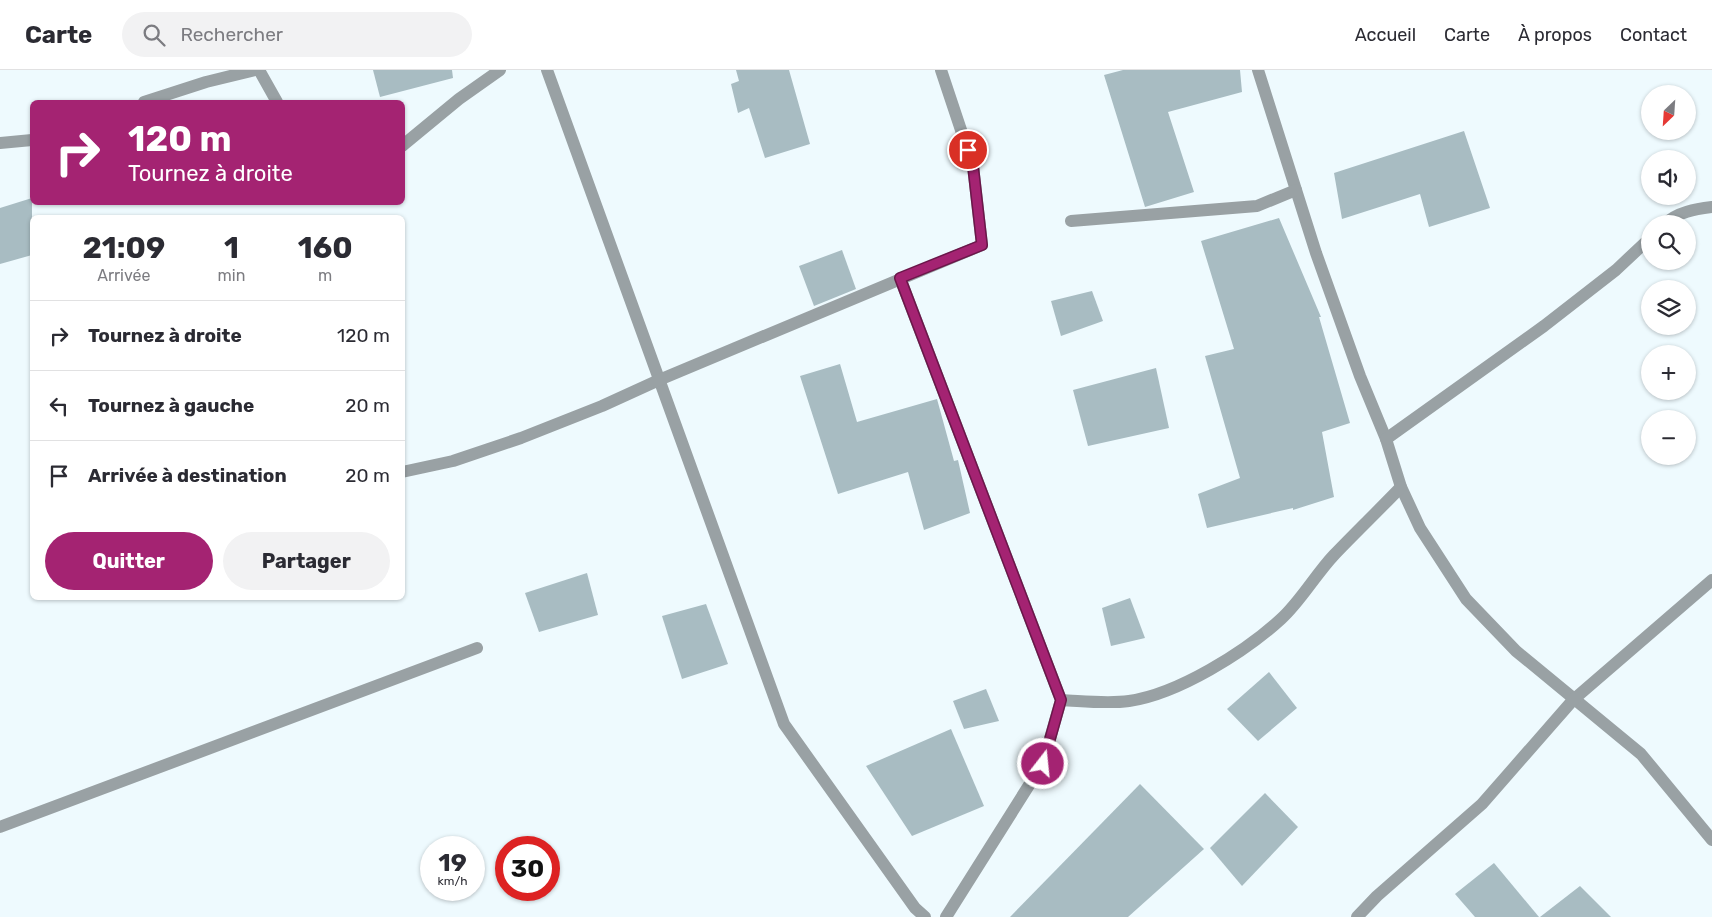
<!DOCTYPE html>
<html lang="fr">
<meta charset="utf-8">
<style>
body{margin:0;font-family:Rubik,sans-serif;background:#f2f2f3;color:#2b2b33;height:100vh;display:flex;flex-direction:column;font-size:19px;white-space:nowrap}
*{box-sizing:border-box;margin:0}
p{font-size:16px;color:#7c7c81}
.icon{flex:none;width:28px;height:28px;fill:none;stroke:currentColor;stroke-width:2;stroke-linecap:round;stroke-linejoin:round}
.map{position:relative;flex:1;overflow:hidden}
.side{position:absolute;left:30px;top:145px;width:375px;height:385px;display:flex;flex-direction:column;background:#fff;border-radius:8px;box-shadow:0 1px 4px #0004}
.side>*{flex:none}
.top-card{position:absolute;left:30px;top:30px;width:375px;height:105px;border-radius:8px;box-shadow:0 1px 4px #0004;background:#a42372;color:#fff;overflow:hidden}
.needle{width:32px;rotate:205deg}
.fabs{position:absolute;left:1641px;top:15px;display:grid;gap:10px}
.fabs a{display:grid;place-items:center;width:55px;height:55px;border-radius:50%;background:#fff;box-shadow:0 1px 4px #0004;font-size:25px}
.speed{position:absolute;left:420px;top:766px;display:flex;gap:10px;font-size:25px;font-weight:700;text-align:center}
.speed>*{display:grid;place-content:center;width:65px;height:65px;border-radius:50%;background:#fff;box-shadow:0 1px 4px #0004;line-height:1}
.speed small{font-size:12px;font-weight:400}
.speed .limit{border:8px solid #d22;background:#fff;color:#111}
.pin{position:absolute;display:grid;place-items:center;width:42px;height:42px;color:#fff;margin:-21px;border:2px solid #fff;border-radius:50%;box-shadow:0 1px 5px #0007}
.me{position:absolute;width:55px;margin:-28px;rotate:16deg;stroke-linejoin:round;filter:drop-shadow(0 0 4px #0008)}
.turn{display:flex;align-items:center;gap:18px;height:105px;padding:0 15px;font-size:22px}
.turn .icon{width:65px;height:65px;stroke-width:2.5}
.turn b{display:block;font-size:35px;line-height:42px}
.eta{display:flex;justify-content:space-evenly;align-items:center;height:85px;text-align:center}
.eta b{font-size:30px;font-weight:700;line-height:35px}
.button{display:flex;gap:10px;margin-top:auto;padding:10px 15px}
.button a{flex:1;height:58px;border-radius:30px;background:#a42372;color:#fff;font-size:20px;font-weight:700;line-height:58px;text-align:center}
.button a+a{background:#f2f2f3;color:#2b2b33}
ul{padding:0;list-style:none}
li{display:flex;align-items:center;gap:15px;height:70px;padding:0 15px;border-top:1px solid #e1e1e2}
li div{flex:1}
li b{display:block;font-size:19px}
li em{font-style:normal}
header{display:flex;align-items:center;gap:30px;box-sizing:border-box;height:70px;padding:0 25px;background:#fff;border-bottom:1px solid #e1e1e2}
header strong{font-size:24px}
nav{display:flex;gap:28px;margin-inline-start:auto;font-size:18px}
.search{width:350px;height:45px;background:#f2f2f3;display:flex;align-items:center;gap:12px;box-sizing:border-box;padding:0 18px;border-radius:28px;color:#7c7c81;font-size:19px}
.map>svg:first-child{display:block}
.building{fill:#a8bcc2}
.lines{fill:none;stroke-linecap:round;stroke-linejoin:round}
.minor{stroke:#99a1a4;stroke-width:12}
.route-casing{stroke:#6b174a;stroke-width:12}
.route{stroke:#a42372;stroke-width:9}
</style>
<header>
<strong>Carte</strong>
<div class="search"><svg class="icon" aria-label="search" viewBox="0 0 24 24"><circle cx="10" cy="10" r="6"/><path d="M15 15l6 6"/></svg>Rechercher</div>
<nav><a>Accueil</a><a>Carte</a><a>À propos</a><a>Contact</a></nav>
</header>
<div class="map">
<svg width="1712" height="847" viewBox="0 0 1712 847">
<rect width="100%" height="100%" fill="#eefafe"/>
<!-- building -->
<g class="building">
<polygon points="373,0 452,0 453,8 380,27"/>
<polygon points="736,0 789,0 810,74 765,88 749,38 738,43 731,14 739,11"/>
<polygon points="1123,0 1240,0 1242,22 1168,42 1194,122 1145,137 1104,5"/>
<polygon points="1464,61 1490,138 1429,157 1420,124 1342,149 1334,103"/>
<polygon points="32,128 32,185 0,194 0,138"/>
<polygon points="1279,148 1321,247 1319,247 1350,353 1322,362 1334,427 1293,440 1293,438 1207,458 1198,424 1240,408 1205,286 1234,279 1201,171"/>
<polygon points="842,180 856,219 814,236 799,196"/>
<polygon points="1092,221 1103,251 1061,266 1051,231"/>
<polygon points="840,294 857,352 937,329 954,391 958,390 970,443 924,460 908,402 838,424 800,306"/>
<polygon points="1156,298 1169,358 1088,376 1073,320"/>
<polygon points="587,503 598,545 539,562 525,523"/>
<polygon points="1130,528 1145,568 1111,576 1102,538"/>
<polygon points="706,534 728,594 682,609 662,546"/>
<polygon points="1269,602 1297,638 1258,671 1227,639"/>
<polygon points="986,619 999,651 964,659 953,631"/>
<polygon points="951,659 984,736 912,766 866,696"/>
<polygon points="1140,714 1204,779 1128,847 1010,847"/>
<polygon points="1265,723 1298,757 1242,816 1210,778"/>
<polygon points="1494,793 1539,847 1475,847 1455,824"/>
<polygon points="1580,816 1611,847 1540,847"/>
</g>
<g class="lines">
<!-- minor -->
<g class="minor">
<polyline points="259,0 277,32"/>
<polyline points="547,0 784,654 915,838 925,847"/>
<polyline points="1258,0 1316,183 1360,306 1386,369 1401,417 1420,458 1466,529 1516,581 1641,684 1712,770"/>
<polyline points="144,32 206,12 255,0"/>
<polyline points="0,73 32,70"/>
<polyline points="402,76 459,29 500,0"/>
<polyline points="1071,151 1257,136 1296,120"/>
<path d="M 1665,154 C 1677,142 1696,139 1712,137"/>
<polyline points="900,208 1061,630 1043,693 946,847"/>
<polyline points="1386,369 1544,256 1616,200 1650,168"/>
<polyline points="402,402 453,391 521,368 602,336 659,310 982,175 973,96 941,0"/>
<path d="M 1061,630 C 1083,631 1107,634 1129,631 C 1178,624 1245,582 1281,549 C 1300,532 1316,504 1334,485 C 1356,462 1379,440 1401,417"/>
<polyline points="0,757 477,578"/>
<polyline points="1357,847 1377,826 1482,734 1573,630 1712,510"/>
</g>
</g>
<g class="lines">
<defs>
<polyline id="route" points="968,80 973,96 982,175 900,208 1061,630 1043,694"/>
</defs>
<!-- route casing -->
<use href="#route" class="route-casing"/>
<!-- route -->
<use href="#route" class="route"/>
</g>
</svg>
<div class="fabs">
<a><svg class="needle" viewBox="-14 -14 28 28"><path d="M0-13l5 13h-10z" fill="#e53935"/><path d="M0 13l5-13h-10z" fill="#7c7c81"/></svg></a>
<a><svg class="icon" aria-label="sound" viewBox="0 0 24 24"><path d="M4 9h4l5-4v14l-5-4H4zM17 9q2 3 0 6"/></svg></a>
<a><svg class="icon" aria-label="search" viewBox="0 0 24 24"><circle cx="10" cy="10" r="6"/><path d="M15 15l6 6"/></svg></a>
<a><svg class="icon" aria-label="layers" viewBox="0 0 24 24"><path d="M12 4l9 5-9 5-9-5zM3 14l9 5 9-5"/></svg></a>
<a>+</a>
<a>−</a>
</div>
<div class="speed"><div>19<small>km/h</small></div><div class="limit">30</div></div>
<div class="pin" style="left:968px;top:80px;background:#d93025"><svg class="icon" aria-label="arrive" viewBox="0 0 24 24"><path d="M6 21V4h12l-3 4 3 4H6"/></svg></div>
<svg class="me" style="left:1043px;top:694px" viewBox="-20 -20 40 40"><circle r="17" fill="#a42372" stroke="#fff" stroke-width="3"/><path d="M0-11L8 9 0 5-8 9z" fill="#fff"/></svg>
<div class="top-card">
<div class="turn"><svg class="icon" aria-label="right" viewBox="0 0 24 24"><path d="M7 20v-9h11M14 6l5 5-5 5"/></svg><div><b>120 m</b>Tournez à droite</div></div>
</div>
<section class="side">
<div class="eta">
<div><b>21:09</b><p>Arrivée</p></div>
<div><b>1</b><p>min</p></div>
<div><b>160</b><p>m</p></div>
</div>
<ul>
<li><svg class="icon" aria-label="right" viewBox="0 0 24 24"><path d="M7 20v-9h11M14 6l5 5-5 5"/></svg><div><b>Tournez à droite</b></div><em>120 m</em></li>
<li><svg class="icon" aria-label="left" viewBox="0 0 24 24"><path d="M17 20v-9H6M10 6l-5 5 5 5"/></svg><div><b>Tournez à gauche</b></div><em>20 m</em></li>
<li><svg class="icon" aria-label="arrive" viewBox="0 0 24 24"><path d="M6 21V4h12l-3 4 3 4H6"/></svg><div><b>Arrivée à destination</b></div><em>20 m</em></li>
</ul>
<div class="button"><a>Quitter</a><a>Partager</a></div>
</section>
</div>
